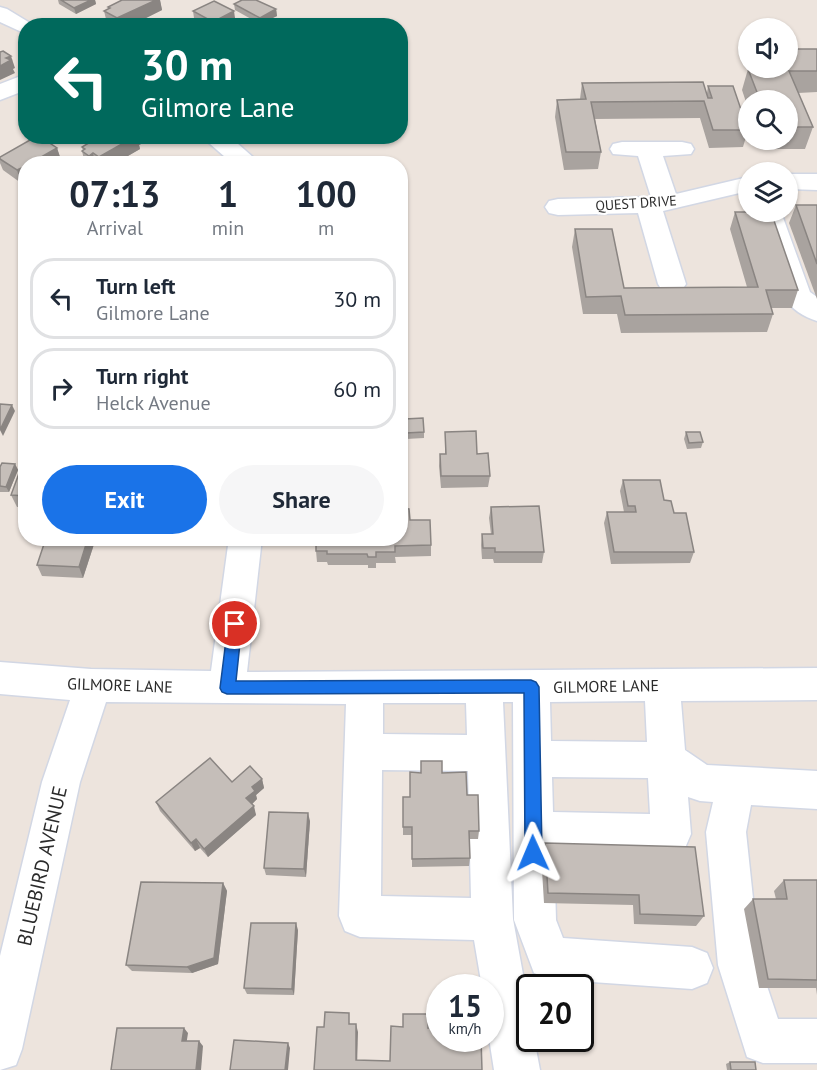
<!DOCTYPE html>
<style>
body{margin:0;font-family:"PT Sans",sans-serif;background:#f6f6f7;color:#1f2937;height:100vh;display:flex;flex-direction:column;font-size:22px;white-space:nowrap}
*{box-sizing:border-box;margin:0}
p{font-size:20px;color:#747a83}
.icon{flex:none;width:33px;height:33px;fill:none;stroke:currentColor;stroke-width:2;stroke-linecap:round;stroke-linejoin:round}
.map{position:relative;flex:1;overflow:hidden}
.side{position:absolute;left:18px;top:156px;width:390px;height:390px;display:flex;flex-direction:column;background:#fff;border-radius:24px;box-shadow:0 2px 4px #0004}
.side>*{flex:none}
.hud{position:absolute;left:18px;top:18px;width:390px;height:126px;border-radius:24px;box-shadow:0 2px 4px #0004;background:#00695c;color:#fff;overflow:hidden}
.tools{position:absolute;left:738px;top:18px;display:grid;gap:12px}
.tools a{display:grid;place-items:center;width:60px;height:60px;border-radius:50%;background:#fff;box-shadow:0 2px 4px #0004;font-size:30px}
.speed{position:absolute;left:426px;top:974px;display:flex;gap:12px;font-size:30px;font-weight:700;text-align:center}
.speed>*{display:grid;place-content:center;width:78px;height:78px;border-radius:50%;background:#fff;box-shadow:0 2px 4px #0004;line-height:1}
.speed small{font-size:15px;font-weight:400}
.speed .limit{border:3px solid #111;border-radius:9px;background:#fff;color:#111}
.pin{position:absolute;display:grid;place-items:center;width:51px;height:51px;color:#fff;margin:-26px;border:3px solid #fff;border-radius:50%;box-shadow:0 2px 6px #0007}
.me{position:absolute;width:66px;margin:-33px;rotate:359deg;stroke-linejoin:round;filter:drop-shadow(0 0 4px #0008)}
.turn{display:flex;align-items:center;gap:21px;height:126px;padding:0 24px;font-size:27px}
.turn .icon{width:78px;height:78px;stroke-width:2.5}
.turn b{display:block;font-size:42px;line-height:51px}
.eta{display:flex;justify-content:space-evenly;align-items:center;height:102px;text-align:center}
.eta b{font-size:36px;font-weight:700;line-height:42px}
.cta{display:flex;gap:12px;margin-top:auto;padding:12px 24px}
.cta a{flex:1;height:69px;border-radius:36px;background:#1a73e8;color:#fff;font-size:24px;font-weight:700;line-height:69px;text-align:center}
.cta a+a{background:#f6f6f7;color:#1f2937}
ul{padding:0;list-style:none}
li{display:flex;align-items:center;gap:18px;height:81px;margin:0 12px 9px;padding:0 12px;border:3px solid #e0e1e3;border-radius:24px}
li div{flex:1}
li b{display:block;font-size:22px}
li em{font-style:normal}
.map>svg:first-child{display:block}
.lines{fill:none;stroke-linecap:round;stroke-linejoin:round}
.minor-casing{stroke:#d2d7e4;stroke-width:3}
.minor{fill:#fff;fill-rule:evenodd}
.wall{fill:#a9a39f}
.shaded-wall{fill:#8a8582}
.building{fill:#c5beb9;stroke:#8a8582;stroke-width:1.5}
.route{fill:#1a73e8;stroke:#114b97;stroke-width:1.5}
.labels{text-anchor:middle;stroke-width:4.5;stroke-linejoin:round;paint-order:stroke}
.far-street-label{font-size:14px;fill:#2b2b2b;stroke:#fff}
.street-label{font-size:16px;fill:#2b2b2b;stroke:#fff}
.near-street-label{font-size:20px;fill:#2b2b2b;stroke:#fff}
</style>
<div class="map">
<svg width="817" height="1070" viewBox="0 0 817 1070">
<rect width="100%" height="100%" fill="#ede4dd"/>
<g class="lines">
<defs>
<g id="minor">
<polygon points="0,7 7,9 35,26 26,26 26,34 0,22"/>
<polygon points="26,74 26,90 0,100 0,84"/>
<polygon points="201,136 229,136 261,164 233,164"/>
<polygon points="622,142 682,142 691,144 694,149 691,154 663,156 676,194 748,177 748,191 663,211 686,284 682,290 672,293 662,290 658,284 638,213 558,215 549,213 545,207 549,201 558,199 651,197 638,156 613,154 610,149 613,144"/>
<polygon points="788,174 817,174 817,190 788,189"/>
<path d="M 756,212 L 781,212 L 810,292 L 817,297 L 817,321 C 804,317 791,309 784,297 Z"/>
<path d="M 229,538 L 262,538 L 247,672 L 817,668 L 817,700 L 681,701 L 685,750 L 707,765 L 817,771 L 817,809 L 751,805 L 746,832 L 760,965 L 778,1019 L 817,1019 L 817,1063 L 763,1063 L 747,1057 L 718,965 L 706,832 L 713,802 L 700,801 L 688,797 L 691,834 L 685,848 L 671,853 L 554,851 L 556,920 L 563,938 L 692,947 L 707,953 L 713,968 L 707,983 L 692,989 L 549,979 L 534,973 L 514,920 L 513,702 L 503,702 L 513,919 L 530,1013 L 530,1038 L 534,1038 L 540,1070 L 494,1070 L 489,1038 L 490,987 L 482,987 L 474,940 L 360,937 L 345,931 L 339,916 L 346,704 L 106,702 L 80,782 L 22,1049 L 16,1065 L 0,1070 L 0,956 L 42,782 L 70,700 L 0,694 L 0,662 L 91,669 L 211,671 ZM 645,701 L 647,742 L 551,741 L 550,702 ZM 383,703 L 466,703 L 467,735 L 383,734 ZM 382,770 L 468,771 L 471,898 L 381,896 ZM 552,777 L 648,778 L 650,814 L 553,812 Z"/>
</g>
</defs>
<!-- minor casing -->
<use href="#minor" class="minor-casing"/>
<!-- minor -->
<use href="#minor" class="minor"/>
</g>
<!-- wall -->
<g class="wall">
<polygon points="58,0 95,0 96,4 76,14 59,4"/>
<polygon points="122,0 160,0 162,10 130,26 111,26 107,23 104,11 108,9 108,7"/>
<polygon points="234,4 276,9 277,16 260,24 235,10"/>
<polygon points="193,11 235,18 225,22 231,26 209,26 194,18"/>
<polygon points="817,49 817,92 798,93 813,127 805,149 764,149 760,140 788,140 788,100 748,100 748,108 742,90 748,69 788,68"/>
<polygon points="582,83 707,93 708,86 748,130 743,147 709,148 700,118 595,119 601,152 598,169 564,170 555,117 557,100 580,99"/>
<polygon points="100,136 139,136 141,144 139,145 140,149 114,164 85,164 82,151 83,151 82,147"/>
<polygon points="57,148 61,160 21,183 3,170 0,163 0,157"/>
<polygon points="796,205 817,205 817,299 789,223"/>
<polygon points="735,212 798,290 792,308 771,308 773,314 767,332 621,333 617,314 583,314 572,247 575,229 624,288 747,287 730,229"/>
<polygon points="405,419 424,432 424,438 406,439"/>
<polygon points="445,432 477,454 490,476 488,487 441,488 439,466 440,454 445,454"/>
<polygon points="686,432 703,442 701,448 687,449 684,439"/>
<polygon points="26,457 26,507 17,507 11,495"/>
<polygon points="15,464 18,470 9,492 0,492 0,467"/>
<polygon points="623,480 664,500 674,513 694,552 690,563 611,564 604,523 607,512 624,512 620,491"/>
<polygon points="491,507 544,552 542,563 494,563 493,559 482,559 481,545 482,534 491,534 489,518"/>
<polygon points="46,538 96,538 83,578 42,576 37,565"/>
<polygon points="400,538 431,545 431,556 395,557 396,563 376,563 376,568 368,568 368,565 328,565 327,562 317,562 316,551"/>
<polygon points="442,773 467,795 479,831 478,839 469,839 470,858 469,866 412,867 412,835 403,835 403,797 410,797"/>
<polygon points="262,779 264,788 256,795 257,799 252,804 256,815 208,857 200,848 195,851 160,811 156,802 232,782"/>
<polygon points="310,821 306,877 266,875 264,868"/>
<polygon points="545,843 704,916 696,926 634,924 633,905 544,903 541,854"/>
<polygon points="784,880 817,880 817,995 816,988 759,988 744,909 753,899 776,899 774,891"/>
<polygon points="223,883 227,891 218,964 192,973 132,971 126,965"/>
<polygon points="298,930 294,995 247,994 244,988"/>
<polygon points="730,1062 756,1070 727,1070 726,1064"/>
</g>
<!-- shaded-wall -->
<g class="shaded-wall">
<polygon points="91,0 95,0 96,4 76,14 74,8"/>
<polygon points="156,0 160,0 162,10 130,26 119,26 117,18"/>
<polygon points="276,9 277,16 260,24 260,18"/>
<polygon points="234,11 235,18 219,26 214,26 213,22"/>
<polygon points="11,56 15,68 13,69 15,73 0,80 0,66 6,58"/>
<polygon points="134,136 139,136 141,144 139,145 140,149 114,164 101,164 99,157"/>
<polygon points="57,148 61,160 56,164 29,164"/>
<polygon points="93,153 95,164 91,164 89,156"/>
<polygon points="26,166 26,180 21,183 17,170"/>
<polygon points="12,405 15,411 3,436 0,430"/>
<polygon points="15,464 18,470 9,492 6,487"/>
<polygon points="88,538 96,538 83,578 79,567"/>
<polygon points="262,779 264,788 256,795 257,799 249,807 246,798 252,787"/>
<polygon points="254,806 256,815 208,857 204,849"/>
<polygon points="308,813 310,821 306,877 304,869"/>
<polygon points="196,839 200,848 195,851 191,843"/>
<polygon points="223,883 227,891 218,964 192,973 187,967"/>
<polygon points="296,923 298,930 294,995 292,989"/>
<polygon points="356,1024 358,1032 357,1067 356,1060"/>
<polygon points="184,1028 188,1033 186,1046 182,1041"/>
<polygon points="199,1041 203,1046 201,1070 196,1070"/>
<polygon points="288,1043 290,1048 288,1070 285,1070"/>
</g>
<!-- building -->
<g class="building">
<polygon points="61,0 91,0 74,8"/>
<polygon points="122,0 156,0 117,18 104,11 110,8 108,7"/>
<polygon points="242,0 256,0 276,9 260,18 234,4"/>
<polygon points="214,1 234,11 213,22 193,11"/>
<polygon points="221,20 231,26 211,26"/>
<polygon points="788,49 817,49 817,71 789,71 813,127 788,127 788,100 760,100 748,69 788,68"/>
<polygon points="3,51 11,56 6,58 11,60 0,66 0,52"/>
<polygon points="703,82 708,98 712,98 708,86 733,86 748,130 713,130 704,101 591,102 601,152 566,152 557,100 586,99 582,83"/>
<polygon points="37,136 39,136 57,148 29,164 26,164 26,166 17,170 0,159 0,157"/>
<polygon points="100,136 136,136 99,157 93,153 89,156 82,151 85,149 82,147"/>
<polygon points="796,205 817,205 817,264"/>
<polygon points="735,212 771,212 798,290 766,290 773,314 625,315 621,296 586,297 575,229 612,229 624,288 758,287"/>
<polygon points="0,404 12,405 0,430"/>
<polygon points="423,418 424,432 406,433 405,419"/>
<polygon points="476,431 477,454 488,453 490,476 441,476 440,454 446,454 445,432"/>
<polygon points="686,432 700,432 703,442 689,443"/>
<polygon points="25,457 26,496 11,495"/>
<polygon points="2,463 15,464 6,487 0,486 0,467"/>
<polygon points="623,480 660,480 664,500 671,501 674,513 686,513 694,552 614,552 607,512 636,512 635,506 628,506"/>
<polygon points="539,506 544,552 495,552 495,548 483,548 482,534 493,534 491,507"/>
<polygon points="400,508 409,509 410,520 430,520 431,545 395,546 395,552 376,552 376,557 368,557 367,554 327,554 327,551 316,551 316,538 400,538"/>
<polygon points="46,538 88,538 79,567 37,565"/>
<polygon points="210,758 232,782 250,766 262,779 252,787 255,791 246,798 254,806 204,849 196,839 191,843 156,802"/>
<polygon points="421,761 442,761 442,773 466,772 467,795 478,795 479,831 469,831 470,858 412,859 412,827 403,827 403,797 410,797 410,772 421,773"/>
<polygon points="269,812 308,813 304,869 264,868"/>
<polygon points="545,843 695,847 704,916 640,914 639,895 548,893"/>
<polygon points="784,880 817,880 817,980 768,979 753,899 787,899"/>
<polygon points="141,882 223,883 214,958 187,967 126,965"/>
<polygon points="251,923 296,923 292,989 244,988"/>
<polygon points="325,1012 349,1013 349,1024 356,1024 356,1060 390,1061 391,1026 403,1027 403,1014 429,1014 428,1028 440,1028 440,1038 481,1038 482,1070 314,1070 317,1027 324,1027"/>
<polygon points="117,1028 184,1028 182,1041 199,1041 196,1070 111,1070"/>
<polygon points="234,1040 288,1043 285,1070 230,1070"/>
<polygon points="730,1062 755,1062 756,1070 731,1070"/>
</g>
<!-- route -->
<polygon class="route" points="235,617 240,619 242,624 236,681 531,680 536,682 539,687 542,853 539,859 533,861 528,859 525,853 524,693 227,694 222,692 220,688 228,624 230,619"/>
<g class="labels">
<!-- far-street labels -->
<g class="far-street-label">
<text transform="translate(636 203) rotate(-4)" y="5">QUEST DRIVE</text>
</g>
<!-- street labels -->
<g class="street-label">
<text transform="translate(120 685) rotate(2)" y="6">GILMORE LANE</text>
<text transform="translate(606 686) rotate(-1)" y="6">GILMORE LANE</text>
</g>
<!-- near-street labels -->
<g class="near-street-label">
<text transform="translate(42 866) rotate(-77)" y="7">BLUEBIRD AVENUE</text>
</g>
</g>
</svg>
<div class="tools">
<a><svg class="icon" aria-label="sound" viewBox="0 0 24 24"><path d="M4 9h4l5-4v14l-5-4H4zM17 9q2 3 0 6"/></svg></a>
<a><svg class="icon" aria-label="search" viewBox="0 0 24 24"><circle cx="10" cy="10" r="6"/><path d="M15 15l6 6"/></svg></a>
<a><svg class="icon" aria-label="layers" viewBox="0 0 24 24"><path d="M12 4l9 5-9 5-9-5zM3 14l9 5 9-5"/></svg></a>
</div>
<div class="speed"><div>15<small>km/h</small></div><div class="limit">20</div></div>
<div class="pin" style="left:235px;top:624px;background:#d93025"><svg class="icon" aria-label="arrive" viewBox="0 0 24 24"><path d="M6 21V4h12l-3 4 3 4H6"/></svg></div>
<svg class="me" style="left:533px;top:853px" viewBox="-20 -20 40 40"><path d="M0-17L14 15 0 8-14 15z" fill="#1a73e8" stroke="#fff" stroke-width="4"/></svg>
<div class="hud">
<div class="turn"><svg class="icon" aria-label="left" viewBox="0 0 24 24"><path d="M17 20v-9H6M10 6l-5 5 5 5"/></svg><div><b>30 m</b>Gilmore Lane</div></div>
</div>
<section class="side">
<div class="eta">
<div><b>07:13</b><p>Arrival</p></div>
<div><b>1</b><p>min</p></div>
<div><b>100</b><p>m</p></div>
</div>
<ul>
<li><svg class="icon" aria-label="left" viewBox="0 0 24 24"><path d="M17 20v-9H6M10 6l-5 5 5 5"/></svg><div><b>Turn left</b><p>Gilmore Lane</p></div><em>30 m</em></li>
<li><svg class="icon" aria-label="right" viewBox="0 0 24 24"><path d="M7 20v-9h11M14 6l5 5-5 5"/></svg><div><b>Turn right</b><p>Helck Avenue</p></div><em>60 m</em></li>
</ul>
<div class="cta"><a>Exit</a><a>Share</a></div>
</section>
</div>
